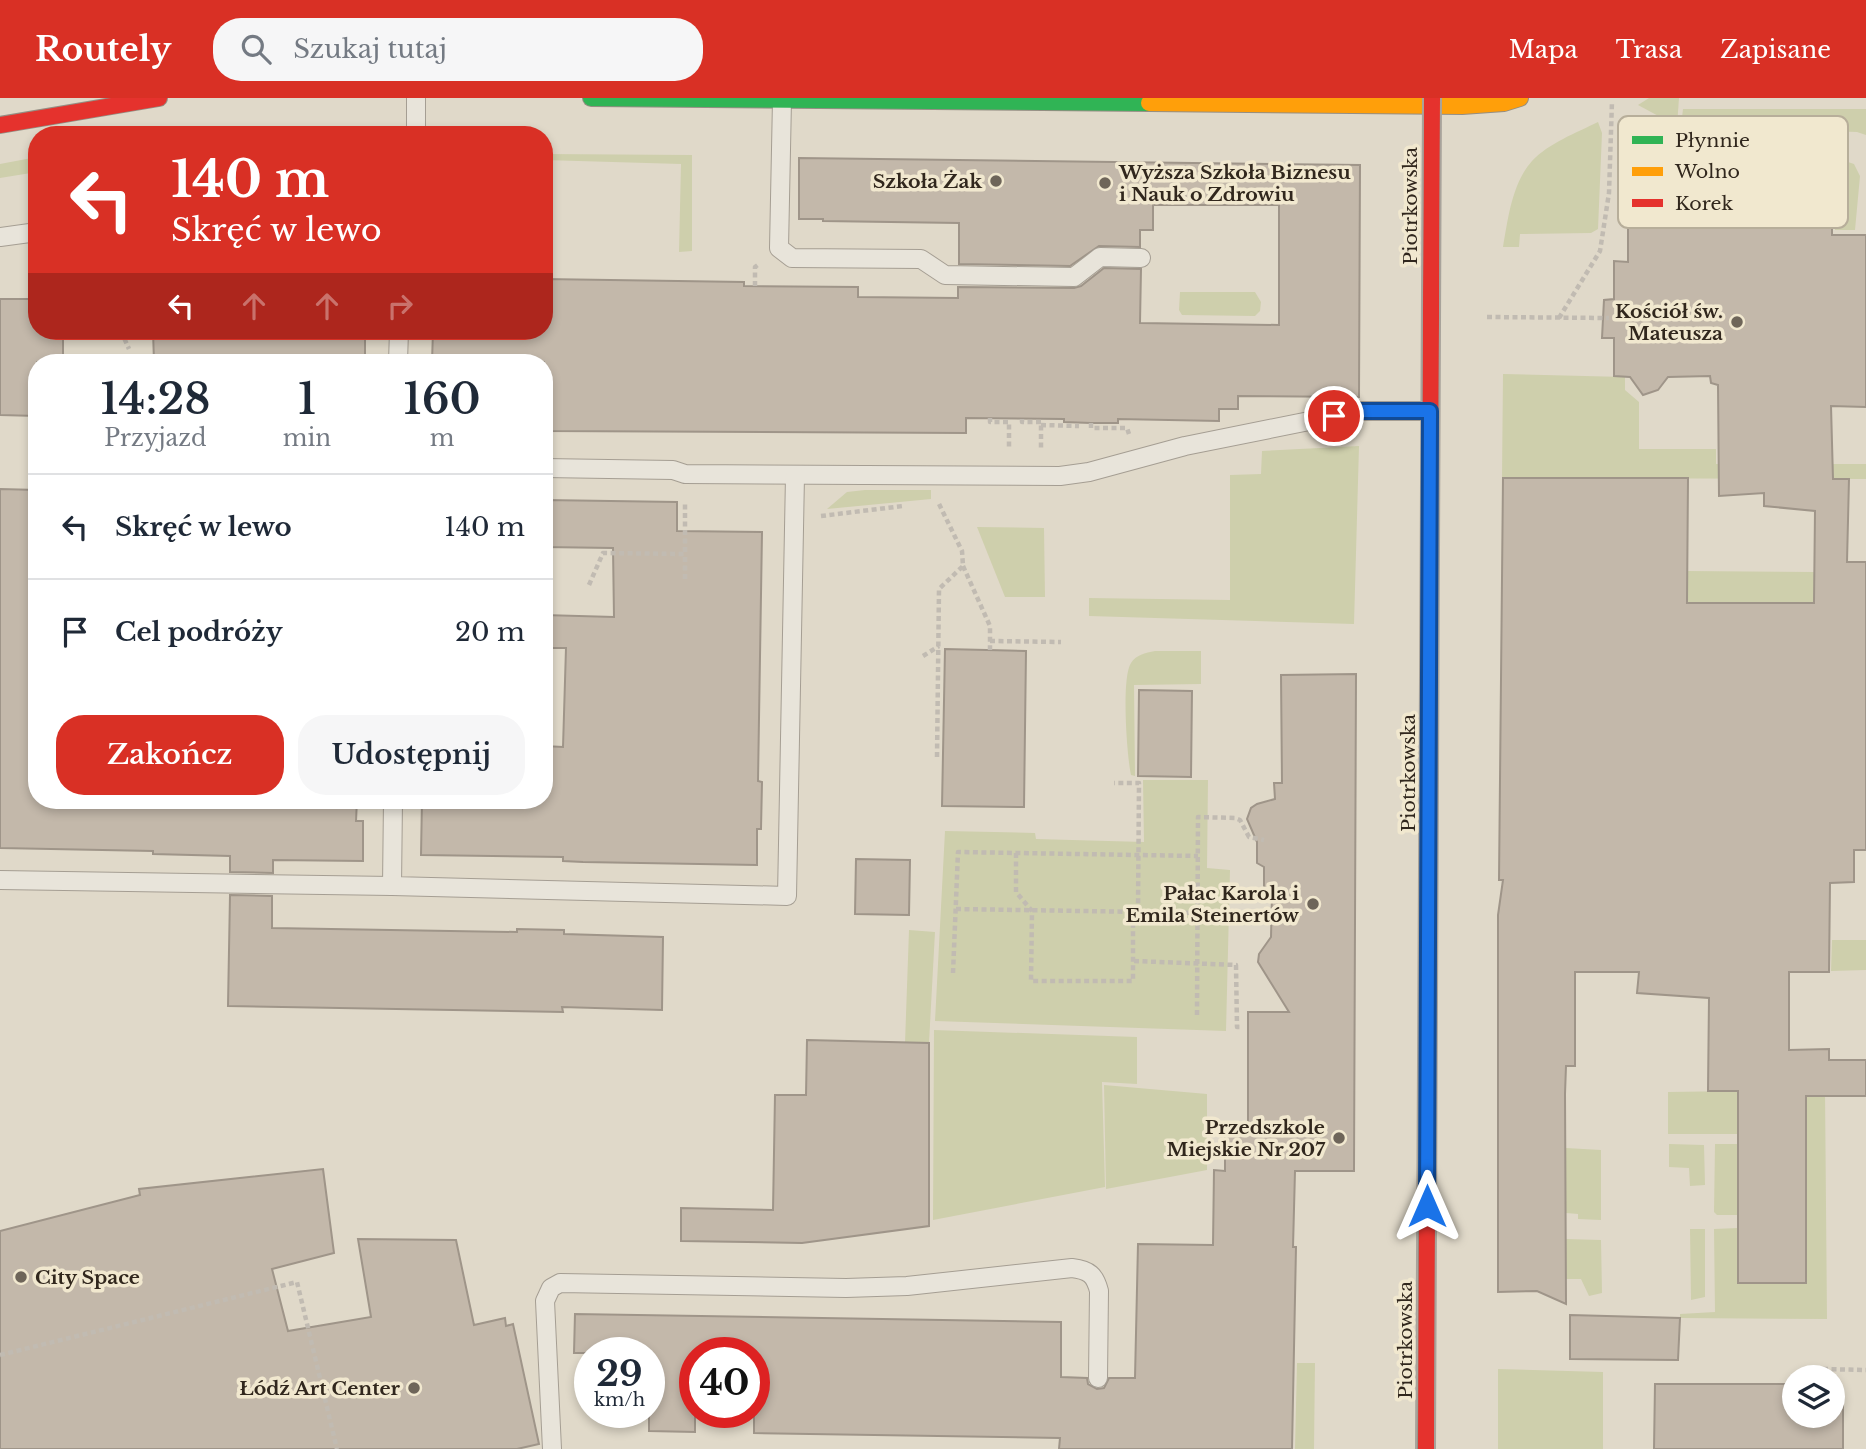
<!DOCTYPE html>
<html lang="pl">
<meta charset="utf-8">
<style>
body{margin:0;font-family:"Libre Baskerville",serif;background:#f6f6f7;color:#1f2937;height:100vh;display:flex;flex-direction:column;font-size:26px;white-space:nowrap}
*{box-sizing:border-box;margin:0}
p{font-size:23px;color:#747a83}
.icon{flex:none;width:38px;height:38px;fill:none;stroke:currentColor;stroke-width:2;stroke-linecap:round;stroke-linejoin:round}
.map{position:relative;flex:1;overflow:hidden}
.drawer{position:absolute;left:28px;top:256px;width:525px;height:455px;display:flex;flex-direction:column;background:#fff;border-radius:28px;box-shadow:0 4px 10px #0003}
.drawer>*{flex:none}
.top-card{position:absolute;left:28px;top:28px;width:525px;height:214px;border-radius:28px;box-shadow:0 4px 10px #0003;background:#d93025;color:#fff;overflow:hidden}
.fabs{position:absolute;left:1782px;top:1267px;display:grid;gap:14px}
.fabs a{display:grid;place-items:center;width:63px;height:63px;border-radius:50%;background:#fff;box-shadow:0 4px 10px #0003;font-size:35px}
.speed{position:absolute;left:574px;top:1239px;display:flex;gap:14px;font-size:35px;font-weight:700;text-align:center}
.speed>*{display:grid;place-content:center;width:91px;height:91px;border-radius:50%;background:#fff;box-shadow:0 4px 10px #0003;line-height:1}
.speed small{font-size:18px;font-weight:400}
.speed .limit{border:10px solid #d22;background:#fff;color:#111}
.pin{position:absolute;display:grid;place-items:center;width:60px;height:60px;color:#fff;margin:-30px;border:4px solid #fff;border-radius:50%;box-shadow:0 2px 7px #0007}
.me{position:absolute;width:77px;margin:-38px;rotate:0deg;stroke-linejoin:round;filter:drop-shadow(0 0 5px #0008)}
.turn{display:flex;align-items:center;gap:24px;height:147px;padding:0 28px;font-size:32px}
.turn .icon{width:91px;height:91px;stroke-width:2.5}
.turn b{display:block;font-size:49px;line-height:60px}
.lanes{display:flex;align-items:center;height:66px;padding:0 28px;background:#0003;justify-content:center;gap:35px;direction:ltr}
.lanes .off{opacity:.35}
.eta{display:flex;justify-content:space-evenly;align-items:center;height:119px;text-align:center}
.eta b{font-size:42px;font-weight:600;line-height:49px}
.action{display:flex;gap:14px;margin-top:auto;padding:14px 28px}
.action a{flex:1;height:80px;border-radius:28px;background:#d93025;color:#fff;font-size:28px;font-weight:600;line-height:80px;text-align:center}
.action a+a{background:#f6f6f7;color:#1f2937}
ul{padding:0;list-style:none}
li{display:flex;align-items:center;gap:21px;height:105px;padding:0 28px;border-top:2px solid #e0e1e3}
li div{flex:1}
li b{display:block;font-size:26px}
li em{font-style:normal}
header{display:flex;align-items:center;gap:42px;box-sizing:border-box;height:98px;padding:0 35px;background:#d93025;color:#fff}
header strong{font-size:33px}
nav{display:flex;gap:38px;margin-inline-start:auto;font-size:24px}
.search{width:490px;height:63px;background:#f6f6f7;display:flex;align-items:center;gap:18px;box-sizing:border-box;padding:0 24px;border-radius:28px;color:#747a83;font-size:26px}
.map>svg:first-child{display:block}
.green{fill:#cecfac}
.building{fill:#c3b8aa;stroke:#9f9589;stroke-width:2}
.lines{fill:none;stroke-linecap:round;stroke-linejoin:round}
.lane-casing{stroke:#a59e93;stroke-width:20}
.fast-casing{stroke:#948e83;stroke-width:18}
.slow-casing{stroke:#948e83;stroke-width:18}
.jam-casing{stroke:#948e83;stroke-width:18}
.path{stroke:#c1bbb2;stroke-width:4.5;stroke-dasharray:5 3.5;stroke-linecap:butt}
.lane{stroke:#e8e4da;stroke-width:18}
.fast{stroke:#30b455;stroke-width:16}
.slow{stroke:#ff9f0a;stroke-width:16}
.jam{stroke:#e5322d;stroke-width:16}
.tram{stroke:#a8a39b;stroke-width:2}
.route-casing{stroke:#114b97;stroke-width:18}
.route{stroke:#1a73e8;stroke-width:12}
.poi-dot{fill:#6e6559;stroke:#f1e8cf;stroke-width:2.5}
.labels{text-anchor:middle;stroke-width:7;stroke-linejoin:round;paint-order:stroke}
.poi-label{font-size:19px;font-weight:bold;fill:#31271d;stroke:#f1e8cf;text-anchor:end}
.street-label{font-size:19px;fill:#31271d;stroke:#f1e8cf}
.key{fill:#f1e8cf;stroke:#b7ae9a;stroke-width:2}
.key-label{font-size:19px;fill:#31271d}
</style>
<header>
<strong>Routely</strong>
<div class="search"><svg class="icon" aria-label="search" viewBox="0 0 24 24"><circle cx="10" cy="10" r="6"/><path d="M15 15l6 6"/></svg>Szukaj tutaj</div>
<nav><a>Mapa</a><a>Trasa</a><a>Zapisane</a></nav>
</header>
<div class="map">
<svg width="1866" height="1351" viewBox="0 0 1866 1351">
<rect width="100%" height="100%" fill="#e0d9c9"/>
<!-- green -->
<g class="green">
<polygon points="1649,0 1679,0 1677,28 1638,7"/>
<polygon points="1683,11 1866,11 1866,37 1857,34 1826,33 1681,28"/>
<path d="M 1598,24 L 1602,35 L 1598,131 L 1591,135 L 1520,136 L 1519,149 L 1503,149 C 1508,121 1512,85 1532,63 C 1549,45 1576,35 1598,24 Z"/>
<polygon points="544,56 692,57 692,153 679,154 681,66 544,62"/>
<polygon points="37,59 37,74 0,80 0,66"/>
<polygon points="1708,61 1842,62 1854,66 1860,78 1855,132 1835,132 1834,116 1708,117"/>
<polygon points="1180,194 1255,194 1261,204 1260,213 1255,218 1182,217 1179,212"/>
<polygon points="1503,276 1625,279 1625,292 1639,304 1639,351 1716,351 1716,366 1866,366 1866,381 1502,380"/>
<polygon points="1359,348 1354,526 1089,518 1089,500 1230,502 1230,377 1261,376 1262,353"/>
<polygon points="865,392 931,392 931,401 827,411 847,394"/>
<polygon points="977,429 1044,430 1045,499 1005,499"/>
<polygon points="1686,473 1815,474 1814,505 1687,504"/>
<path d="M 1155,553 L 1201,553 L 1201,586 L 1134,587 L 1135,678 L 1131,677 C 1127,659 1121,580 1131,565 C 1136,557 1145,555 1155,553 Z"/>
<polygon points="1143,682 1208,682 1207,770 1230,772 1226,933 935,923 945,733 1035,735 1036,741 1144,744"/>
<polygon points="909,832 935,834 929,945 905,945"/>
<polygon points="1832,842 1866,842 1866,872 1831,873"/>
<polygon points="934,932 1137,939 1137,986 1102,984 1105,1089 933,1122"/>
<polygon points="1104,987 1207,996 1207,1072 1106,1091"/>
<polygon points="1738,993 1738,1036 1668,1036 1668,994"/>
<polygon points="1806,993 1825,993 1827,1221 1680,1220 1680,1216 1715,1214 1714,1131 1738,1130 1738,1185 1806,1184"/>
<polygon points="1669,1046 1704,1047 1705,1087 1690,1088 1689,1070 1669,1069"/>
<polygon points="1715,1046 1738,1046 1738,1117 1717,1117 1714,1114"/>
<polygon points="1566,1050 1601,1052 1601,1122 1578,1121 1578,1116 1566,1115"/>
<polygon points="1690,1131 1705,1131 1705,1199 1691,1202"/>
<polygon points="1566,1141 1601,1142 1602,1195 1589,1198 1581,1181 1566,1181"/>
<polygon points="1297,1265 1315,1265 1314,1351 1295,1351"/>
<polygon points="1498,1271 1603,1274 1603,1351 1498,1351"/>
</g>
<!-- building -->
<g class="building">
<polygon points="799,60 1360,67 1359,299 1238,298 1238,311 1219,311 1219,323 1118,321 1118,325 1091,325 1064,324 1064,321 966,320 966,335 544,333 544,264 432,264 433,233 544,233 544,181 744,184 744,188 858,189 858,199 958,200 958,189 1074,190 1081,188 1104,170 1141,171 1140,225 1279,227 1279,107 1153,107 1153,132 1140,132 1140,149 1099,148 1070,168 959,166 959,125 823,123 823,121 799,121"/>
<polygon points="1628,63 1688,63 1688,79 1705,79 1705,119 1832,120 1832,137 1866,137 1866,309 1831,308 1833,381 1849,381 1847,464 1866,464 1866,752 1854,752 1854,784 1830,785 1829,874 1789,874 1789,952 1829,951 1829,962 1866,962 1866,998 1806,998 1806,1185 1738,1185 1738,993 1708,993 1709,900 1637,895 1639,874 1575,874 1575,968 1566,968 1565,996 1566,1206 1537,1193 1498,1194 1498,817 1503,782 1499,782 1503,380 1688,380 1687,505 1814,505 1815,413 1764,408 1764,395 1719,398 1718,287 1711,285 1710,278 1668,279 1658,292 1643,297 1630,279 1614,278 1614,240 1602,240 1604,202 1614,201 1614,163 1628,164"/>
<polygon points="0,201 37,201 37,233 63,233 63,264 37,264 37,318 0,317"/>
<polygon points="153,233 365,233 365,264 154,264"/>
<polygon points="0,391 37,392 37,702 357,702 356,723 363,723 363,763 273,762 273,775 230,774 230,758 153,756 153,753 0,750"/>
<polygon points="544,402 677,404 677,433 762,434 758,683 762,684 761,731 757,731 757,767 583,764 563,763 563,759 421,757 422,702 544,702 544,648 563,649 566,550 544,550 544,517 614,519 613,450 544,449"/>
<polygon points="945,551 1026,553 1024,709 942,708"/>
<polygon points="1356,576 1354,1073 1295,1073 1293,1149 1296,1149 1292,1351 1059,1351 1060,1340 754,1335 754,1255 695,1255 695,1334 649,1333 649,1255 574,1255 575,1216 1061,1224 1061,1279 1087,1280 1088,1286 1097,1291 1104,1290 1109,1280 1135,1280 1138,1146 1213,1147 1214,1072 1225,1073 1225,1033 1248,1033 1248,914 1289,914 1258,864 1259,856 1271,839 1272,796 1264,793 1264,769 1257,765 1257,744 1247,721 1251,710 1257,706 1275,701 1274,685 1282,685 1281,577"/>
<polygon points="1139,592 1192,593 1191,679 1138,678"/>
<polygon points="856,761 910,762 909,817 855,816"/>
<polygon points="230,797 272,798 272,830 517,834 517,831 564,832 564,836 663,839 662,912 562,909 563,914 228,908"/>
<polygon points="807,942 929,945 929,1128 802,1145 681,1143 681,1110 773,1112 775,997 806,997"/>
<polygon points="323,1071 334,1155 272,1171 288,1233 371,1219 358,1141 456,1142 474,1227 505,1220 506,1228 513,1226 539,1346 517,1351 0,1351 0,1133 140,1097 139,1091"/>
<polygon points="1570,1217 1680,1220 1678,1262 1570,1261"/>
<polygon points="1655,1286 1794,1286 1794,1318 1832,1318 1832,1304 1843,1305 1843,1351 1654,1351"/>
</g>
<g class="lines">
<defs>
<g id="lane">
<polyline points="782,2 779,150 792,160 921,161 945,177 1074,179 1100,159 1141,160"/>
<polyline points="416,37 416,0"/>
<polyline points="0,139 37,134"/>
<polyline points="398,264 399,233"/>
<polyline points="544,370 673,372 685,376 1060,378 1089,374 1185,348 1359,313 1430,313"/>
<polyline points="393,702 392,788 787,798 795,378"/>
<polyline points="0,782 392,788"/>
<path d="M 552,1351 L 545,1203 L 551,1190 L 560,1185 L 846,1190 L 907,1188 L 1072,1170 C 1089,1172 1095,1177 1099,1193 L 1098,1280"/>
</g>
<g id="fast">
<polyline points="591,0 1149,5"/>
<polyline points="1428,893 1430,428"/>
</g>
<polyline id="slow" points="1149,5 1462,8 1504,5 1520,0"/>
<g id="jam">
<polyline points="0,27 159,0"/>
<polyline points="1430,428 1432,0"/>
<polyline points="1426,1351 1428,893"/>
</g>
</defs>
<!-- lane casing -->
<use href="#lane" class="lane-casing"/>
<!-- fast casing -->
<use href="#fast" class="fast-casing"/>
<!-- slow casing -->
<use href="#slow" class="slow-casing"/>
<!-- jam casing -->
<use href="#jam" class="jam-casing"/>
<!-- path -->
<g class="path">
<polyline points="755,188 755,169 759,166"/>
<polyline points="1487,219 1609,220"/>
<polyline points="1559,220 1600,153 1609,95 1612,3"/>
<polyline points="121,233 129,251"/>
<polyline points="990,320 990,324 1009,324 1009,349"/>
<polyline points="1022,321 1022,324 1041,324 1041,352"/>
<polyline points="1091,325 1091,330 1127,330 1129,336"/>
<polyline points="1041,327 1079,328"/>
<polyline points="821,418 903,408"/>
<polyline points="963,468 990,528 990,552"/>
<polyline points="685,481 685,456"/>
<polyline points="589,487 603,455 685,456 685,405"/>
<polyline points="990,543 1061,544"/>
<polyline points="923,558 939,548"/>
<polyline points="937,659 939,491 963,468 962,453 939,406"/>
<polyline points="1016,755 1016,794 1032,813 1031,883 1133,883 1133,826 1138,814 1139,685 1114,685"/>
<polyline points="956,811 1272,816"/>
<polyline points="1134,863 1236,867 1237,929 1241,929"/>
<polyline points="953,875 958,754 1198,758"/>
<polyline points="1197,917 1198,719 1235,720 1240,722 1249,739 1264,742"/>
<polyline points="0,1257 297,1184 337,1351"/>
<polyline points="1823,1271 1866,1272"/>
</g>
<!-- lane -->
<use href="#lane" class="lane"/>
<!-- fast -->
<use href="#fast" class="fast"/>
<!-- slow -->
<use href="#slow" class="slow"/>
<!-- jam -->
<use href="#jam" class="jam"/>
<!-- tram -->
<g class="tram">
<polyline points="1416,1351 1423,0"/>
<polyline points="1435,1351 1441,0"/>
</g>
</g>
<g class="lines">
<defs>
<polyline id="route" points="1334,318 1359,313 1430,313 1427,1108"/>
</defs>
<!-- route casing -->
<use href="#route" class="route-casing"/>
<!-- route -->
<use href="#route" class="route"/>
</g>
<!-- markers -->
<g class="poi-dot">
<circle cx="996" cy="83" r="7"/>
<circle cx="1105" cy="85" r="7"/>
<circle cx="1737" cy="224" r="7"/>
<circle cx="1313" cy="806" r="7"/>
<circle cx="1339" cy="1040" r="7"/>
<circle cx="21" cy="1179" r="7"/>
<circle cx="414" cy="1290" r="7"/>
</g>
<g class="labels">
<!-- poi labels -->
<g class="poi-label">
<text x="1119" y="81" text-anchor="start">Wyższa Szkoła Biznesu<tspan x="1119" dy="22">i Nauk o Zdrowiu</tspan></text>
<text x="982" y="90">Szkoła Żak</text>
<text x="1723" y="220">Kościół św.<tspan x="1723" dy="22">Mateusza</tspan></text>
<text x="1299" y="802">Pałac Karola i<tspan x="1299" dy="22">Emila Steinertów</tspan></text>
<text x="1325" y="1036">Przedszkole<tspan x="1325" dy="22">Miejskie Nr 207</tspan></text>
<text x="35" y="1186" text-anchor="start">City Space</text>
<text x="400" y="1297">Łódź Art Center</text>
</g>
<!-- street labels -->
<g class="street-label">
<text transform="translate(1410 108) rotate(-90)" y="7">Piotrkowska</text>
<text transform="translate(1408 675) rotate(-90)" y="7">Piotrkowska</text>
<text transform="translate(1405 1242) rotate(-90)" y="7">Piotrkowska</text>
</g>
</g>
<!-- legend -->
<rect x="1618" y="18" width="230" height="112" rx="10" class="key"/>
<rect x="1632" y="38" width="31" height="8" fill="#30b455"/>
<rect x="1632" y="69" width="31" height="9" fill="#ff9f0a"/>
<rect x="1632" y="101" width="31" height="8" fill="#e5322d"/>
<g class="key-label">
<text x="1675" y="49">Płynnie</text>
<text x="1675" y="80">Wolno</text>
<text x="1675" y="112">Korek</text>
</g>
</svg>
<div class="fabs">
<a><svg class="icon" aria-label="layers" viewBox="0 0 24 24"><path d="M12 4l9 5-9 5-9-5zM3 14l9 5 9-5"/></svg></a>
</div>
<div class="speed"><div>29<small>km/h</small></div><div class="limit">40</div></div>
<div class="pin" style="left:1334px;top:318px;background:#d93025"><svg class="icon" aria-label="arrive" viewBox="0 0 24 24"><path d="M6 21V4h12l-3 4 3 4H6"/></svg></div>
<svg class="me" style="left:1427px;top:1108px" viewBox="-20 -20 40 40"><path d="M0-17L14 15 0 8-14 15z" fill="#1a73e8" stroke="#fff" stroke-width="4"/></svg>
<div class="top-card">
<div class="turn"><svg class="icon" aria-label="left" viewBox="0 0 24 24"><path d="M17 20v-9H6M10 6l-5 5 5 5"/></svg><div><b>140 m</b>Skręć w lewo</div></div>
<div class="lanes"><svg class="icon" aria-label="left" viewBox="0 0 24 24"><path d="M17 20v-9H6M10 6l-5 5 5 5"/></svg><svg class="icon off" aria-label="ahead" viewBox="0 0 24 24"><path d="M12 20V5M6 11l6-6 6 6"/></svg><svg class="icon off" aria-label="ahead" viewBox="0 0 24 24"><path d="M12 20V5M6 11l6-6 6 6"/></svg><svg class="icon off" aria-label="right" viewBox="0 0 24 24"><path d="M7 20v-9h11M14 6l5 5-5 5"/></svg></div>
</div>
<section class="drawer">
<div class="eta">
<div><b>14:28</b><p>Przyjazd</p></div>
<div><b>1</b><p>min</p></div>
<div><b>160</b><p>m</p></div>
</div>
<ul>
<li><svg class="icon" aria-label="left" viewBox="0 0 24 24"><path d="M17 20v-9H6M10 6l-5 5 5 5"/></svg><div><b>Skręć w lewo</b></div><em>140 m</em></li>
<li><svg class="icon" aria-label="arrive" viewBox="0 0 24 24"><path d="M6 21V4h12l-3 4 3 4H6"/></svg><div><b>Cel podróży</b></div><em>20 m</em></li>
</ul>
<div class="action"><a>Zakończ</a><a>Udostępnij</a></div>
</section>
</div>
